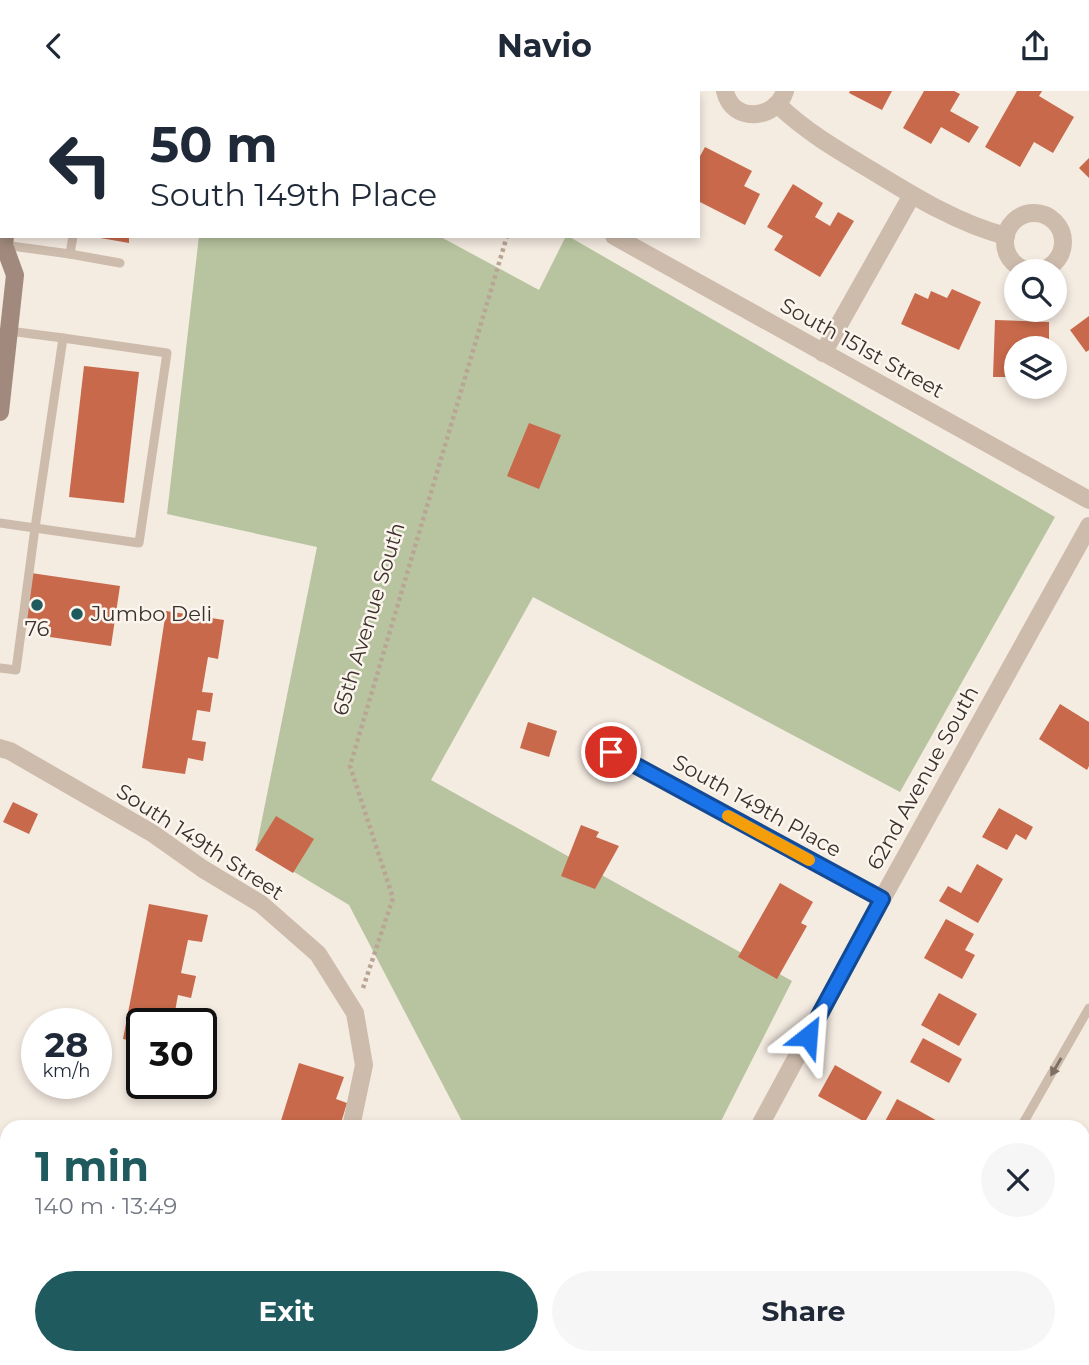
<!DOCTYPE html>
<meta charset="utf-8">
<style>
body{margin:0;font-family:Montserrat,sans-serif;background:#f6f6f7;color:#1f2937;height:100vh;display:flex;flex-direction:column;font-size:26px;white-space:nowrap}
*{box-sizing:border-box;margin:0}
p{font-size:23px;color:#747a83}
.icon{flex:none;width:38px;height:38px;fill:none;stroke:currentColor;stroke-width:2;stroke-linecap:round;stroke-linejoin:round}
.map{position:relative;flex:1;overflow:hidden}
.details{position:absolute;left:0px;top:1029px;width:1090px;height:245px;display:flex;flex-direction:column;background:#fff;border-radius:21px 21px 0 0;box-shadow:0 4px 10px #0003}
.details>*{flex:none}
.banner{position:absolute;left:0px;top:0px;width:700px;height:147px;box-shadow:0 4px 10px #0003;background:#fff;color:#1f2937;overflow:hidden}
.controls{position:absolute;left:1004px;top:168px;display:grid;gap:14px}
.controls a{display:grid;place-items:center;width:63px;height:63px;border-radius:50%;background:#fff;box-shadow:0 4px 10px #0003;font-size:35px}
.speed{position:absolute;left:21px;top:917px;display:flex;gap:14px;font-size:35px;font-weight:700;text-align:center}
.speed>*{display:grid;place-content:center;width:91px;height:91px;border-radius:50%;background:#fff;box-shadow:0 4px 10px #0003;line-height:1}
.speed small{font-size:18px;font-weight:400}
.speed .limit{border:4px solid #111;border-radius:10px;background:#fff;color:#111}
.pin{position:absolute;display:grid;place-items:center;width:60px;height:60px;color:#fff;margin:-30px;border:4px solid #fff;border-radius:50%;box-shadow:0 2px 7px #0007}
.me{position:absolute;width:77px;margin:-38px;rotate:28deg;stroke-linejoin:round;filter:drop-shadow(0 0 5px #0008)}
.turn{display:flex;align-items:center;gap:24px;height:147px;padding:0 35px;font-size:32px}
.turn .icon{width:91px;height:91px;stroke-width:2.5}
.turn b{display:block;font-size:49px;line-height:60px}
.round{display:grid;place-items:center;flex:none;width:74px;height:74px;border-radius:37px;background:#f6f6f7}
.summary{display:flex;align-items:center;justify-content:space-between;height:119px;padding:0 35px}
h1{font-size:42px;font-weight:700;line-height:52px;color:#1f5a5e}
.primary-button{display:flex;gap:14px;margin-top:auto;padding:14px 35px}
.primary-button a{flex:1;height:80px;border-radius:42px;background:#1f5a5e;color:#fff;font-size:28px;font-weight:700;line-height:80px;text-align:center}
.primary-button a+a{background:#f6f6f7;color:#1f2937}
header{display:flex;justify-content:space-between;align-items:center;height:91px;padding:0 35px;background:#fff;font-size:32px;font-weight:700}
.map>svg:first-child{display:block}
.green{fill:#b8c4a0}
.building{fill:#c8694b}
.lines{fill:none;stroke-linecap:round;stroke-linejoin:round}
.path{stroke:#b9a596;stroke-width:4.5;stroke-dasharray:3.5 3.5;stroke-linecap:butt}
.lane{stroke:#cdbbac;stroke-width:9}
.street{stroke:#cdbbac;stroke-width:18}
.secondary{stroke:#a18a7d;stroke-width:18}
.oneway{fill:#7d6f65}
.route-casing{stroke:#114b97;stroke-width:18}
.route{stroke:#1a73e8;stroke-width:12}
.slow{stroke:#f59e0b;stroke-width:12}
.poi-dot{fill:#1f5a5e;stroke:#fbf5ee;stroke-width:2.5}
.labels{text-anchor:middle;stroke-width:5;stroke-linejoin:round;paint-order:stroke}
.street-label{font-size:21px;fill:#3b302b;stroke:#fbf5ee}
.poi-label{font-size:21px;fill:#3b302b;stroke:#fbf5ee;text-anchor:start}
</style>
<header><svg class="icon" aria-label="back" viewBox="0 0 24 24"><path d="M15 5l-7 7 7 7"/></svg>Navio<svg class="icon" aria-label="share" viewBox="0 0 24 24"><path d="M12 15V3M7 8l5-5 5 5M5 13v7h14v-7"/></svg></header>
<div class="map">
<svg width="1089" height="1274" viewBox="0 0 1089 1274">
<rect width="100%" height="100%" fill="#f4ebe1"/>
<!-- green -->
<g class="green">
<polygon points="199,145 439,145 539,199 566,145 568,145 1055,426 900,701 533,506 431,689 792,890 718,1036 465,1036 349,814 256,758 317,456 167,423"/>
<polygon points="539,1267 693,1267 692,1274 536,1274"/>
</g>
<!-- building -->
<g class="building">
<polygon points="850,0 892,0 882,19 849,2"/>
<polygon points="924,0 954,0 960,3 950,20 979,36 969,52 941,36 931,53 903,37"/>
<polygon points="1017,0 1042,0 1039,5 1074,26 1053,62 1034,51 1020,76 985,56"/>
<polygon points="705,56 752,80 744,95 760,103 745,134 698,110 698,69"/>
<polygon points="1089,67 1089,87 1079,77"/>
<polygon points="793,93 823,112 815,126 830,135 838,121 854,130 820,186 774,159 783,145 767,136"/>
<polygon points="89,145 129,145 129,152"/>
<polygon points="952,198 981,211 959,259 901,233 915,202 928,208 931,200 947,207"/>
<polygon points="1089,225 1089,259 1086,261 1070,239"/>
<polygon points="995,229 1049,231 1049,257 1017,257 1017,286 993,286"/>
<polygon points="84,275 139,281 124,412 69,406"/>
<polygon points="529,332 561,344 539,398 507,385"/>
<polygon points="31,482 120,495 111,555 50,546 51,536 24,532"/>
<polygon points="166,520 224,529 218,568 208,566 202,601 213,602 210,621 197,619 192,649 206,651 203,670 188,667 185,683 142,677"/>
<polygon points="1060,613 1089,631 1089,675 1087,679 1039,648"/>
<polygon points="528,631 557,640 549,666 520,657"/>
<polygon points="13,711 38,723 29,743 3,731"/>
<polygon points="999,717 1033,736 1026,749 1016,743 1007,759 982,746"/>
<polygon points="276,725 314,748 293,782 255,759"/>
<polygon points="581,734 599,741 596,746 619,755 595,798 561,785"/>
<polygon points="977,773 1003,788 978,832 939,810 948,795 961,802"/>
<polygon points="780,792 813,811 801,832 807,835 777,888 738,866"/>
<polygon points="149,813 208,824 202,851 188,849 181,882 196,885 191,907 178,904 174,926 187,928 186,933 142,933 142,952 123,948"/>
<polygon points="946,828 974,843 965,859 975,864 962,888 924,867"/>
<polygon points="939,902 977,923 959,955 921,934"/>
<polygon points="923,947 962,968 949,992 910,971"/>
<polygon points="299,972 344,986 336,1008 347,1012 341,1032 329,1029 327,1036 279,1036"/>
<polygon points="835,974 882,1001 865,1031 818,1005"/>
<polygon points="897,1008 916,1018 948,1036 882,1036"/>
<polygon points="377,1267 401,1267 398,1274"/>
<polygon points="995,1267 1056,1267 1053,1274 1043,1274 1044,1272 1034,1267 1030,1274 1018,1271 1016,1274 996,1274 993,1272"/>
</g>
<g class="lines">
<!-- path -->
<g class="path">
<polyline points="363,897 393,807 350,675 507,145"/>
<polyline points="614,1274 618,1267"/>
</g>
<!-- lane -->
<g class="lane">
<polyline points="92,2 92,0"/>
<polyline points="0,79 2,79"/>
<polyline points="4,154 70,163 73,145"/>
<polyline points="70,163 120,172"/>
<polyline points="0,432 35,437 63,247 9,240"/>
<polyline points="0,577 16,579 35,437 139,452 167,262 63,247"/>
<polyline points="1021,1036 1089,917"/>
</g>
<!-- street -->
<g class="street">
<path d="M 725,0 C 732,33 776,29 785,0"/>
<polyline points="544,2 544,0"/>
<path d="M 778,14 C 808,42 836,58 871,79 C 912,104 958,133 1006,145"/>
<circle cx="1034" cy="151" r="29"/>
<polyline points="614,145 1089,409"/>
<polyline points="823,262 912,104"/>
<polyline points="0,657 10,660 152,742 203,778 261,813 318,863 355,922 364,974 351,1036"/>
<polyline points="611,661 882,808"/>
<polyline points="759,1036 882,808 1089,435"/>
<polyline points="1083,1198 1089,1201"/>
<polyline points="327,1267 328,1274"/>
<polyline points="727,1267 727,1274"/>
<polyline points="425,1274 429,1267"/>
</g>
<!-- secondary -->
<g class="secondary">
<polyline points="3,0 4,2"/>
<polyline points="37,2 37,0"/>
<polyline points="0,321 15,184 4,154 5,145"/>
</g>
</g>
<!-- one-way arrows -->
<defs><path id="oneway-solid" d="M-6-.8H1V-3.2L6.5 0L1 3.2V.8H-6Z" transform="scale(1.75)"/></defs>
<use class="oneway" href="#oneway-solid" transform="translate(1056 976) rotate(120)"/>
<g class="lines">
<defs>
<polyline id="route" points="611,661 882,808 808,945"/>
</defs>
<!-- route casing -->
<use href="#route" class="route-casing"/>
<!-- route -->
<use href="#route" class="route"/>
<!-- slow -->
<polyline class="slow" points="728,725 809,769"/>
</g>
<!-- markers -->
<g class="poi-dot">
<circle cx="37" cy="514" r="7"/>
<circle cx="77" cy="523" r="7"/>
</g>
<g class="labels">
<!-- street labels -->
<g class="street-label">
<text transform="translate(862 257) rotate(29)" y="7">South 151st Street</text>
<text transform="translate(369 528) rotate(-73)" y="7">65th Avenue South</text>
<text transform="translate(923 687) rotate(-61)" y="7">62nd Avenue South</text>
<text transform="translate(757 715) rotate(29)" y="7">South 149th Place</text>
<text transform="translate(200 751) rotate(33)" y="7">South 149th Street</text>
</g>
<!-- poi labels -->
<g class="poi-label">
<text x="91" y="530">Jumbo Deli</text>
<text x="37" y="545" text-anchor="middle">76</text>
</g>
</g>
</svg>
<div class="controls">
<a><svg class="icon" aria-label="search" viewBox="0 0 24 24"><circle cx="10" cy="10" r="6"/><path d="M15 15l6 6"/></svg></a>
<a><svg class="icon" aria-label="layers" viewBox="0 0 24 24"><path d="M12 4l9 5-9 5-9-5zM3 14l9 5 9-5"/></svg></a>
</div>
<div class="speed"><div>28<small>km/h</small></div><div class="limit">30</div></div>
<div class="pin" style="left:611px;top:661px;background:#d93025"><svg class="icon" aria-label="arrive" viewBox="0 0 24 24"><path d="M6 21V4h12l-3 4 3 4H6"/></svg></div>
<svg class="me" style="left:808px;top:945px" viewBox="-20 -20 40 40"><path d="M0-17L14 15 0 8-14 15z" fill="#1a73e8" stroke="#fff" stroke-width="4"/></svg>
<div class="banner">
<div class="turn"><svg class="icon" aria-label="left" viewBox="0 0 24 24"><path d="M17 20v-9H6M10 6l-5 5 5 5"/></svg><div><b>50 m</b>South 149th Place</div></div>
</div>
<section class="details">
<div class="summary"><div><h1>1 min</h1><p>140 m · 13:49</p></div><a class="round"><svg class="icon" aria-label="close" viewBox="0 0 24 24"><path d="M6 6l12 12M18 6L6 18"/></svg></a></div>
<div class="primary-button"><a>Exit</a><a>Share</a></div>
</section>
</div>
